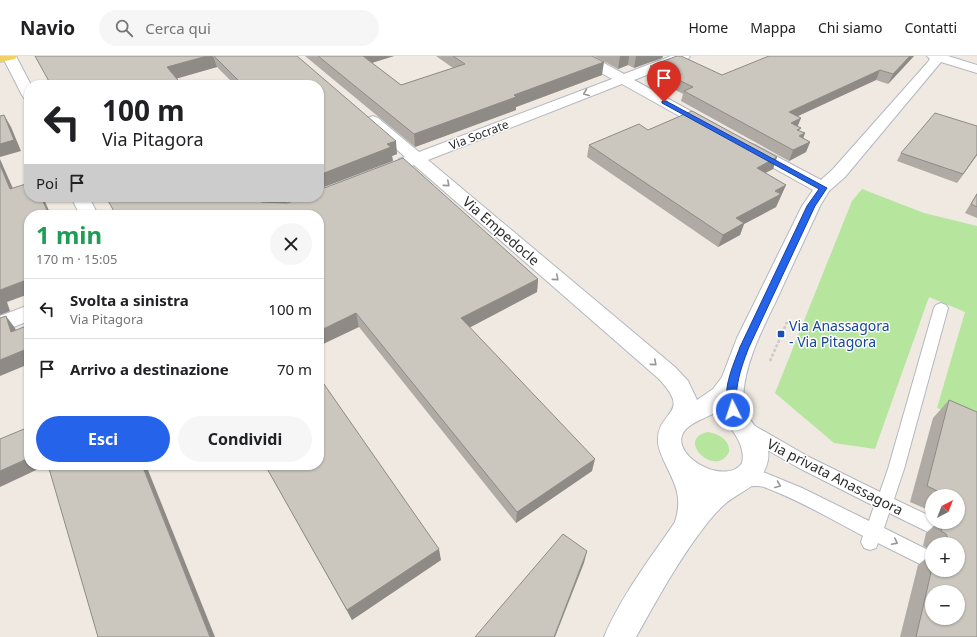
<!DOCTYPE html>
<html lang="it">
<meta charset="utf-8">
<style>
body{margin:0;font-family:"Noto Sans",sans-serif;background:#f6f6f6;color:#202124;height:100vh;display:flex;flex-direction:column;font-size:15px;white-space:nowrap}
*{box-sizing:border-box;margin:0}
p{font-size:13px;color:#757577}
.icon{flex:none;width:22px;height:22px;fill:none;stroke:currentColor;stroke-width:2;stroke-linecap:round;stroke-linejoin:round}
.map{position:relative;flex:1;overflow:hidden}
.details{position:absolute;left:24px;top:154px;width:300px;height:260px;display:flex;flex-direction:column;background:#fff;border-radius:16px;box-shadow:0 1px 3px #0004}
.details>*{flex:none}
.hud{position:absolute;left:24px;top:24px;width:300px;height:122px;border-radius:16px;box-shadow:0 1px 3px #0004;background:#fff;color:#202124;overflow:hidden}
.needle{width:26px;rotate:42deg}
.buttons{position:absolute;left:925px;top:433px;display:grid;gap:8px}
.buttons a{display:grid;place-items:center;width:40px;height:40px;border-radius:50%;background:#fff;box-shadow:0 1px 3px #0004;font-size:20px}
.pin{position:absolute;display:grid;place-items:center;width:34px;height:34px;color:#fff;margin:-41px -17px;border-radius:50% 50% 50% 0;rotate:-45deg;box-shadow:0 0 4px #0007}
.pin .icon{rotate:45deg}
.me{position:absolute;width:44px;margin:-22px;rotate:356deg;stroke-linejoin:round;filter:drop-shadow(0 0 3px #0008)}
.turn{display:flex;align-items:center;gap:14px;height:84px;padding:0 12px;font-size:18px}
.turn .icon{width:52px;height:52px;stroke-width:2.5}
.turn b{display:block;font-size:28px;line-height:34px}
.then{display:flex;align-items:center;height:38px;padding:0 12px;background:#0003;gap:8px;font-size:15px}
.round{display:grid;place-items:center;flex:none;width:42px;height:42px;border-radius:21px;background:#f6f6f6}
.summary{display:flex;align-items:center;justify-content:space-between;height:68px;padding:0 12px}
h1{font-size:24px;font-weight:700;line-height:30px;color:#1e9e55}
.action{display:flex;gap:8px;margin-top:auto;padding:8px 12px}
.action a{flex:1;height:46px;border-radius:24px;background:#2563eb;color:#fff;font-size:16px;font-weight:700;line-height:46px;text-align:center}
.action a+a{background:#f6f6f6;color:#202124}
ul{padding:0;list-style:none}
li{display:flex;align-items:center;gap:12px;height:60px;padding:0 12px;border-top:1px solid #e0e0e0}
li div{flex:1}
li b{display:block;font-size:15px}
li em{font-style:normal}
header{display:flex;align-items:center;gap:24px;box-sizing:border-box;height:56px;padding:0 20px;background:#fff;border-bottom:1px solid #e0e0e0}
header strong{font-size:19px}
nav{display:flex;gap:22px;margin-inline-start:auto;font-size:14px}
.search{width:280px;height:36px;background:#f6f6f6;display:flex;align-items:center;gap:10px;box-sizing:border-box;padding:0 14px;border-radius:22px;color:#757577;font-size:15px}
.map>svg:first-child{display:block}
.green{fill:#b6e59e}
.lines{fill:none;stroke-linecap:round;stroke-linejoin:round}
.service-casing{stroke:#b4b7c1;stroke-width:2}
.minor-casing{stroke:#b4b7c1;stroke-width:2}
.primary-casing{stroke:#c9c9c9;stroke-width:2}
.path{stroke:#c9c9c9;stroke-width:2.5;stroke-dasharray:3 2;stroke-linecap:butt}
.service{fill:#fff;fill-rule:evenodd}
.minor{fill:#fff;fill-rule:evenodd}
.primary{fill:#f2d163;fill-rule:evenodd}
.wall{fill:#afaba4;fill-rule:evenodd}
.shaded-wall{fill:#8e8b86}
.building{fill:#cbc7bf;stroke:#8e8b86;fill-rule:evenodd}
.oneway{stroke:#969696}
.route{fill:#2563eb;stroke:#184099}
.transit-dot{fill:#1a4fb4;stroke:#fff;stroke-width:1.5}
.labels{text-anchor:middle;stroke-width:3;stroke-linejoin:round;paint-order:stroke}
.far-street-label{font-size:12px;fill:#2e2e2e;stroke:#fff}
.street-label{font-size:14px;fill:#2e2e2e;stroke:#fff}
.transit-label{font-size:14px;fill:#164399;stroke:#fff;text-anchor:start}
</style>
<header>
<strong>Navio</strong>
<div class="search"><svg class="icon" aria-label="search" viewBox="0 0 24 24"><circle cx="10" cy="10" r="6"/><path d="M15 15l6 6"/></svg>Cerca qui</div>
<nav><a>Home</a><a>Mappa</a><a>Chi siamo</a><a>Contatti</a></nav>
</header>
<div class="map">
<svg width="977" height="581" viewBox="0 0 977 581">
<rect width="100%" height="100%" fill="#efe9e1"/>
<!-- green -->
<g class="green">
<polygon points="862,133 924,157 977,170 977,368 937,352 965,256 929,241 875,393 834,387 775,337 852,145"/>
<path d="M 708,376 C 719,378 730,384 729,396 C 716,423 674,383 708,376 Z"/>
</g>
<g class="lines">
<defs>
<path id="service" d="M 941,247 L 946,249 L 948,252 L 904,413 L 894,443 L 932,461 L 932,466 L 936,466 L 937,468 L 934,474 L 928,476 L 889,457 L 884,472 L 926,493 L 929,499 L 926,505 L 920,508 L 878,487 L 876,492 L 870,494 L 864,492 L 861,486 L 863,480 C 831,463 799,444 764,431 C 755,428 744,433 734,429 L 732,424 L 734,419 L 740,417 L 763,416 L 802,432 L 869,465 L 874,450 L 797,411 L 743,380 L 741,375 L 743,370 L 749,368 L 755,370 L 809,401 L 880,436 L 888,413 L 934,252 L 936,249 Z"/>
<g id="minor">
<polygon points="2,0 16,0 31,29 29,29 29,43 24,42 22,39"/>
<path d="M 574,0 L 591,0 L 624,18 L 671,0 L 690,0 L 688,3 L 634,24 L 716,69 L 719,72 L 716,75 L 711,77 L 706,75 L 622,28 L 428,104 L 675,311 L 688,325 L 697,344 L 713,333 L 722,321 L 737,282 L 802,150 L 813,134 L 743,95 L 741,92 L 743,89 L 749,87 L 755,89 L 821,124 L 833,113 L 927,7 L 930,3 L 927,0 L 948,0 L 977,9 L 977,17 L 941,6 L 845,121 L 829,135 L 820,150 C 806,181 791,212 777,243 C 762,274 744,308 743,343 C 742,368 778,381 766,411 C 758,432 740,435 725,448 C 719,453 713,460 708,466 C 680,501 658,542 636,581 L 604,581 C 621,540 650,503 675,466 C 683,440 675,428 664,405 C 661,398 658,392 658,385 C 657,354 693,359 659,323 L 414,109 L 405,112 L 399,111 L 397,107 L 399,103 L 405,101 L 365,65 L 368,62 L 373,60 L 378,62 L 419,96 L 612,23 L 576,3 ZM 721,353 C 727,372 747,386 742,407 C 725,432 664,397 686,373 C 695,364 710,361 721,353 Z"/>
<polygon points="71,141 89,141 98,159 80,159"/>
<polygon points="29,249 29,265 0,276 0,260"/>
</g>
<polygon id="primary" points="0,0 17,0 15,3 0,6"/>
</defs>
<!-- service casing -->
<use href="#service" class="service-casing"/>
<!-- minor casing -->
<use href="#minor" class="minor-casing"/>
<!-- primary casing -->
<use href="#primary" class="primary-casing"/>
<!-- path -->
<polyline class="path" points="770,305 787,266"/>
<!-- service -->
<use href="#service" class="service"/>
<!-- minor -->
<use href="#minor" class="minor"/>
<!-- primary -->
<use href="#primary" class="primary"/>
</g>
<!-- wall -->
<g class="wall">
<polygon points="35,0 297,0 397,98 392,100 393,105 319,29 235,29 217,11 176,22"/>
<polygon points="305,0 394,0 372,7 401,29 453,12 436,0 592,0 602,19 516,51 516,54 415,91"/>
<polygon points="594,0 663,0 662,2 634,12 628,9 618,13"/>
<polygon points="914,0 888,28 876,24 798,60 797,70 801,72 799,75 805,77 803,82 810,86 806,96 789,105 681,45 683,38 648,20 650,10 722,19"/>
<polygon points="589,89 777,101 773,113 765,117 786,129 776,151 744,168 740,179 718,191 587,101"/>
<polygon points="901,97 977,99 957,127 897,105"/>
<polygon points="977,137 977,162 965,157"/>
<polygon points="106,141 300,141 286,147 538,223 537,236 469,272 592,415 516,467 359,271 319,159"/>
<path d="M 949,344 L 977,581 L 900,581 L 918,509 L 930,499 L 927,492 L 923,490 L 926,477 L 938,466 L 958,466 L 958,440 L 932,440 L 932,460 L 930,458 L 931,455 L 910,446 L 933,362 ZM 932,488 L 958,488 L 932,514 Z"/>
<polygon points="265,409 319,409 441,504 352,564"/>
</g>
<!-- shaded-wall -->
<g class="shaded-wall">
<polygon points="207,0 213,0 217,11 172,24 167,11"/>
<polygon points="360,0 394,0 361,10"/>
<polygon points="620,0 629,0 628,9 618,13"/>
<polygon points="636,0 663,0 662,2 634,12"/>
<polygon points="910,0 914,0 888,28 893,18"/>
<polygon points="604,6 602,19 516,51 516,54 415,91 414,78 514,39"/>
<polygon points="880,14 876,24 785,66 789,56"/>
<polygon points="4,59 11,71 21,95 0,101 0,88"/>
<polygon points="801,62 797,72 791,67"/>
<polygon points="805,77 801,88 799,80"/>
<polygon points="396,85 397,98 392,100 393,105 319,133 319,119 387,88"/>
<polygon points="810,86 806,96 789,105 793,94"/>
<polygon points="977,98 977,99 957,127 963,118"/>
<polygon points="777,101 773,113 752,124 757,112"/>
<polygon points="0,103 18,144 10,133 0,109"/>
<polygon points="786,129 776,151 744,168 740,179 718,191 723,179 736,162 775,135"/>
<polygon points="41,141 43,141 51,159 49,159"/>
<polygon points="264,141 300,141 268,154 261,146"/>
<polygon points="29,223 29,238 7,246 10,255 0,259 0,234"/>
<polygon points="538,223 537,236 461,276 461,262"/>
<polygon points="356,257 359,271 319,290 319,275"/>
<polygon points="6,260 15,272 21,288 11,276"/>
<polygon points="29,292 29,308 0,320 0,304"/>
<polygon points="29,402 29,409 47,409 0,431 0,415"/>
<polygon points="595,403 592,415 516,467 517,456"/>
<polygon points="142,409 146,409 215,581 210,581"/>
<polygon points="439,493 441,504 352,564 347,554"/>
<polygon points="587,495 584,507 555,581 554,581"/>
</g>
<!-- building -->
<g class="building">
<polygon points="35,0 207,0 167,11 182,29 51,29"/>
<polygon points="214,0 297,0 396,85 387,88 391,91 319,119 319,29 243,29"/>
<polygon points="318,0 363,0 401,29 465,8 453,0 592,0 604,6 514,39 516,41 414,78"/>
<polygon points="677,0 681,0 722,19 769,0 910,0 893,18 880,14 789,56 801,62 791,67 801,72 797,74 805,77 799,80 810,86 793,94 684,35 693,31 650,10"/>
<polygon points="692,55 777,101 757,112 786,129 775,135 781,138 736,162 744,167 723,179 589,89 639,68 648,74"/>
<polygon points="935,57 977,70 977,98 963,118 901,97"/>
<polygon points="4,59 14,84 0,88 0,60"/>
<polygon points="403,102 538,223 461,262 595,403 517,456 356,257 319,275 319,159 116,159 106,141 264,141 261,146 288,147 302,141 319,141 319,134"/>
<polygon points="0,109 10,133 29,127 29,141 41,141 49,159 29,159 29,223 0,234"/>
<polygon points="977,138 977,151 971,148"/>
<polygon points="6,260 11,276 29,269 29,292 0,304 0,262"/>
<polygon points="319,321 439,493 347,554 265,409 319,409"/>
<path d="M 949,344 L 977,356 L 977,581 L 916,581 L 932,512 L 932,514 L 958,514 L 958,488 L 947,488 L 949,485 L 946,478 L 941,475 L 943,466 L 958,466 L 958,440 L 948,440 L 927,430 ZM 932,536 L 958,536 L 958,562 L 932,562 Z"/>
<polygon points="29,371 29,402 0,415 0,383"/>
<polygon points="48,409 142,409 210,581 98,581"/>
<polygon points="563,478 587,495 554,581 475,581"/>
</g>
<!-- one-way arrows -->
<defs><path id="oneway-chevron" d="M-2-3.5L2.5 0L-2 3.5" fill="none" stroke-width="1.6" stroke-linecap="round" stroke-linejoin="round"/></defs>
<g class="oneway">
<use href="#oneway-chevron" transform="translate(586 37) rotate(159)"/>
<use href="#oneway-chevron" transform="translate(447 128) rotate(41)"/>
<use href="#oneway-chevron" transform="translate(556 222) rotate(41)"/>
<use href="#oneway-chevron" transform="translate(654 307) rotate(41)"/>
<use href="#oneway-chevron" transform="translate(778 429) rotate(22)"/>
<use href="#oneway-chevron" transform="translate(895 486) rotate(27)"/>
</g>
<!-- route -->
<path class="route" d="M 662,45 L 666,45 L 827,132 L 815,150 L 749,291 C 744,304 739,317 737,332 C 736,339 739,353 737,357 L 730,357 C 720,337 733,310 740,291 L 807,150 L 819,133 L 662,47 Z"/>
<!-- markers -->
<rect class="transit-dot" x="777" y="274" width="8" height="8" rx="2"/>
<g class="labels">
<!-- far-street labels -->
<g class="far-street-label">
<text transform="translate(479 79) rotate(-21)" y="4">Via Socrate</text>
</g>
<!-- street labels -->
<g class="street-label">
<text transform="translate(501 175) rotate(41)" y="5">Via Empedocle</text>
<text transform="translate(835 421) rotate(27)" y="5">Via privata Anassagora</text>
</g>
<!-- transit labels -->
<g class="transit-label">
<text x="789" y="275">Via Anassagora<tspan x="789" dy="16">- Via Pitagora</tspan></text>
</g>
</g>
</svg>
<div class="buttons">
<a><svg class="needle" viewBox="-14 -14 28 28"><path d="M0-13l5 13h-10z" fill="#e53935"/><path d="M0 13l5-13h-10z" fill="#757577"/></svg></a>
<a>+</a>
<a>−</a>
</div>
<div class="pin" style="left:664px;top:46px;background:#d93025"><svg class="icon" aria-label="arrive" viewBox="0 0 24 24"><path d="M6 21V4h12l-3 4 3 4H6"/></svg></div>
<svg class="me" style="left:733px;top:354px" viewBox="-20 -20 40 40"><circle r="17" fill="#2563eb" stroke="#fff" stroke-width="3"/><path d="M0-11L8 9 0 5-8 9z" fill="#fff"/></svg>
<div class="hud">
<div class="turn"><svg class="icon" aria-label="left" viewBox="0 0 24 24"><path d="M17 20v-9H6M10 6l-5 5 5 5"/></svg><div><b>100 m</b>Via Pitagora</div></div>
<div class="then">Poi<svg class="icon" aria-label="arrive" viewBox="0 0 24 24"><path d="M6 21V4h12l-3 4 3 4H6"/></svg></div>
</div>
<section class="details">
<div class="summary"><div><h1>1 min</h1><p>170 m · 15:05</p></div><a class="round"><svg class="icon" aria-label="close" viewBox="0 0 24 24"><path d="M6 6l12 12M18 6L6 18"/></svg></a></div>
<ul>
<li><svg class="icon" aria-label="left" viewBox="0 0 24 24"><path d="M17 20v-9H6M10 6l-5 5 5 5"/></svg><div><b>Svolta a sinistra</b><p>Via Pitagora</p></div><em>100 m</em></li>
<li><svg class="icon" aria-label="arrive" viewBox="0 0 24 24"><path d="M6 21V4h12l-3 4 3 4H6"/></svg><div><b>Arrivo a destinazione</b></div><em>70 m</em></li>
</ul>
<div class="action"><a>Esci</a><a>Condividi</a></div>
</section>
</div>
